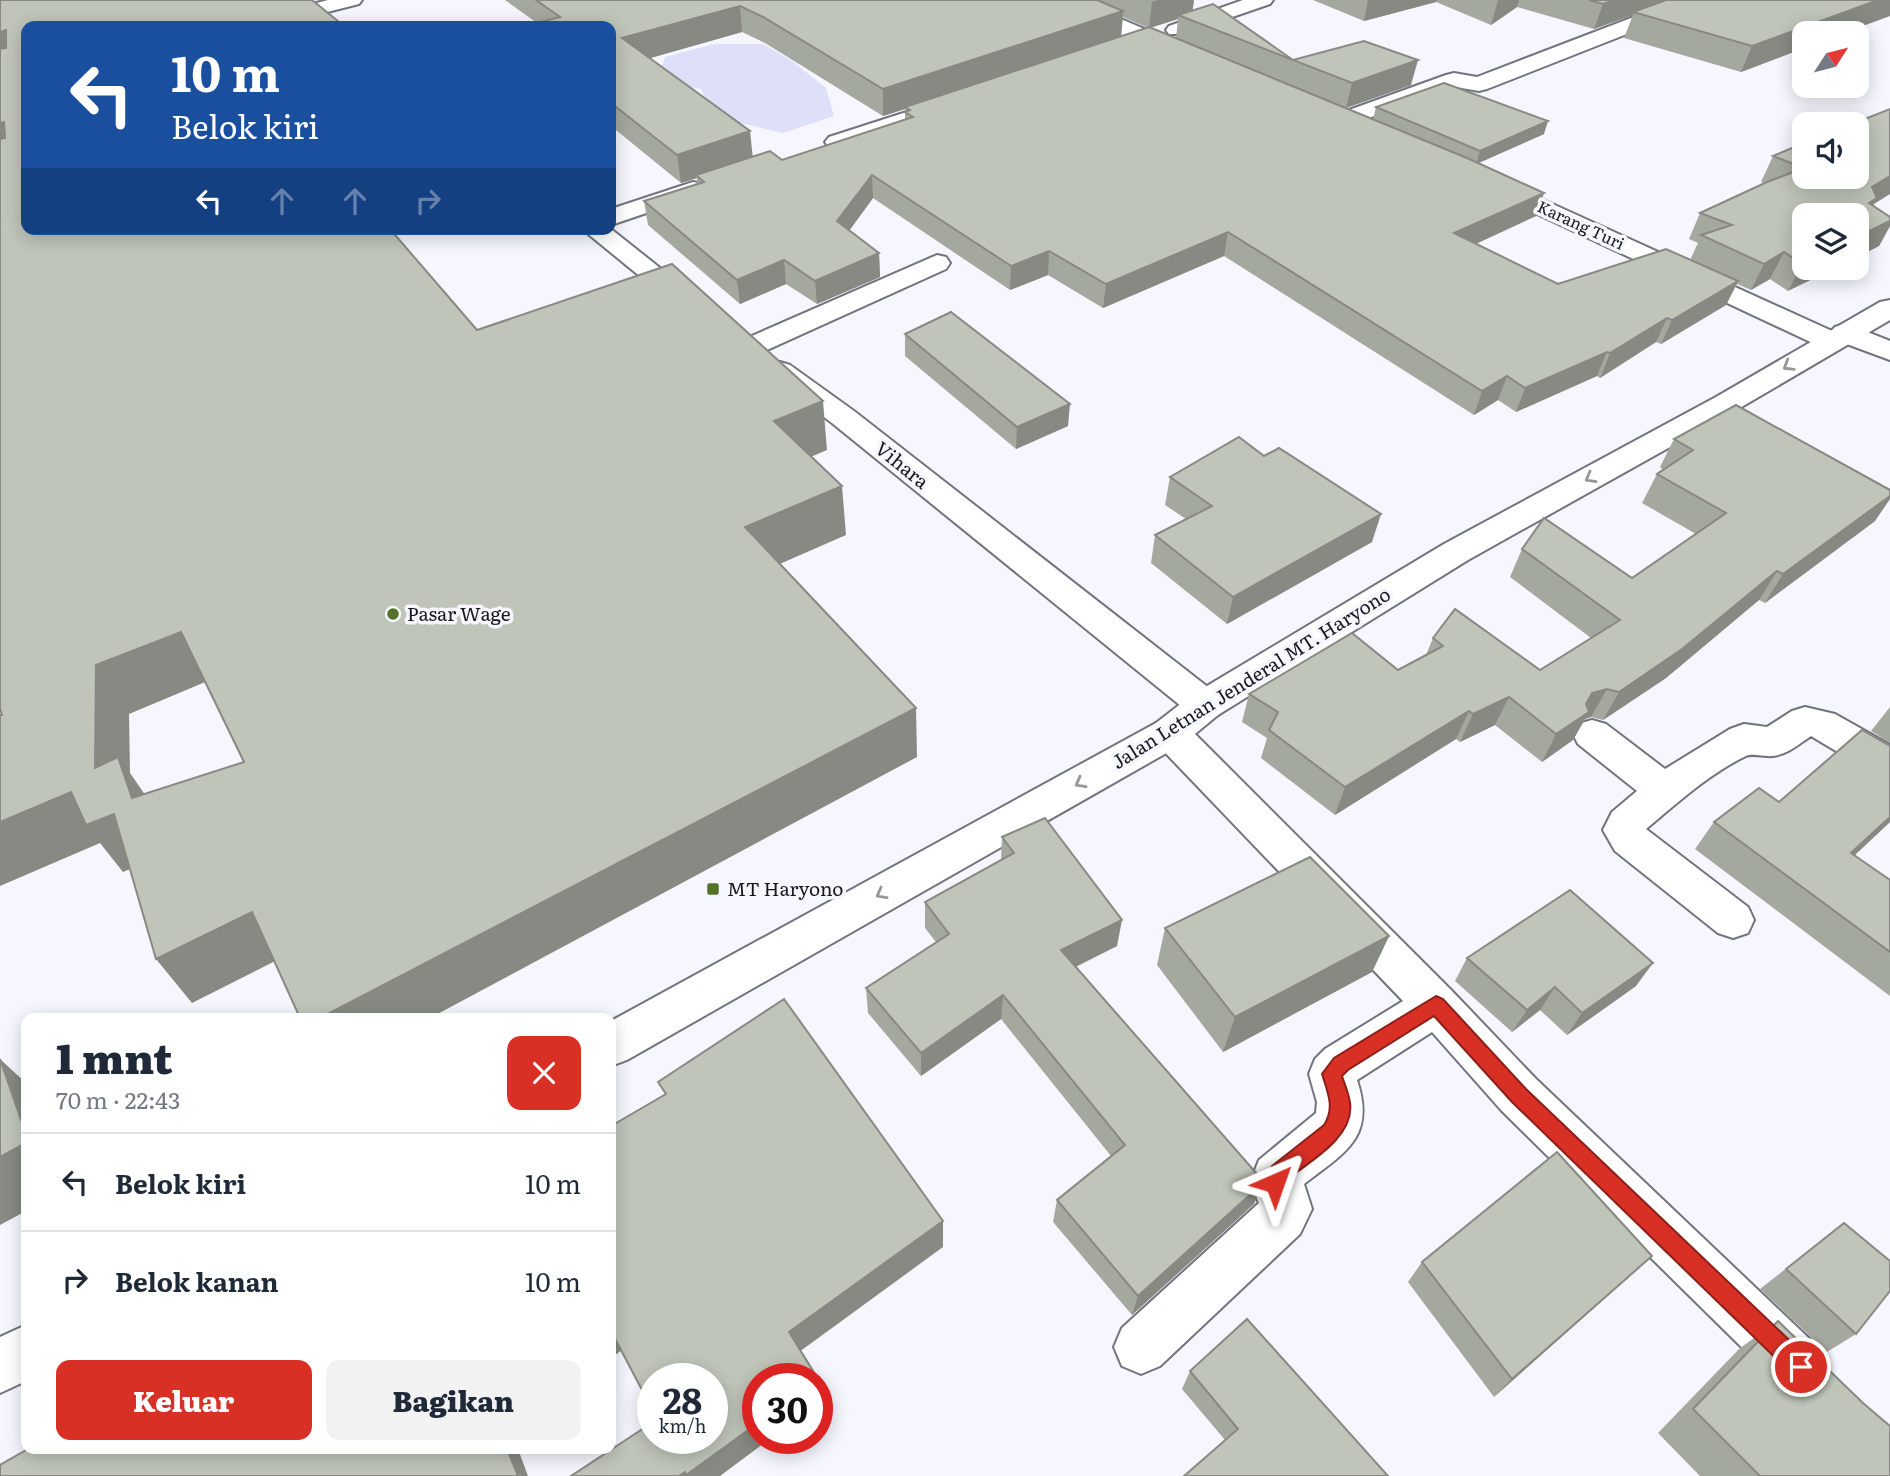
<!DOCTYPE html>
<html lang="id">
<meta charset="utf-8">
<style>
body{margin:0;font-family:Literata,serif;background:#f2f2f3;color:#1f2937;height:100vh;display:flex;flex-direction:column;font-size:26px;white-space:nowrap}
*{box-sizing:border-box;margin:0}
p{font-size:23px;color:#747a83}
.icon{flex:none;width:38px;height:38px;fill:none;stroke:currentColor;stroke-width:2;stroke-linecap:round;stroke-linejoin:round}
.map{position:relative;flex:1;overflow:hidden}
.side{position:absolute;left:21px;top:1013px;width:595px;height:441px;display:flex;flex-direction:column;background:#fff;border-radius:14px;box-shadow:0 4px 18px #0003}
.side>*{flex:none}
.hud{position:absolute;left:21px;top:21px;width:595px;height:214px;border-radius:14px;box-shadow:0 4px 18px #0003;background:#1a4fa0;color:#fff;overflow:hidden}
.needle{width:46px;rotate:54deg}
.tools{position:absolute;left:1792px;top:21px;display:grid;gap:14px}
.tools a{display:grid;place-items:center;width:77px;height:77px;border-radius:14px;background:#fff;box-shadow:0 4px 18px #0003;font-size:35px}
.speed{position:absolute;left:637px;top:1363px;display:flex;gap:14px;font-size:35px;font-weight:700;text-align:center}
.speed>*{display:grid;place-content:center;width:91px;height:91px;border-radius:50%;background:#fff;box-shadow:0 4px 18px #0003;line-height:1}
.speed small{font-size:18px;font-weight:400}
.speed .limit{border:10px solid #d22;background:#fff;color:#111}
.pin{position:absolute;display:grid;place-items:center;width:60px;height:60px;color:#fff;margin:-30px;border:4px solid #fff;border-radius:50%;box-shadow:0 2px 7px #0007}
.me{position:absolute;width:77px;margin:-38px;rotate:43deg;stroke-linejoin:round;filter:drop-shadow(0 0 5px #0008)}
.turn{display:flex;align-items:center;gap:24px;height:147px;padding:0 35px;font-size:32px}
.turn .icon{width:91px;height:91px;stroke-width:2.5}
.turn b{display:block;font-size:49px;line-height:60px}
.lanes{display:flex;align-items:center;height:66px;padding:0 35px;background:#0003;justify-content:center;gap:35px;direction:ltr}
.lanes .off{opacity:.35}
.round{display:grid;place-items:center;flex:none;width:74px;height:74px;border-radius:14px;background:#f2f2f3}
.summary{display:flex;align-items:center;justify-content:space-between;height:119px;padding:0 35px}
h1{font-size:42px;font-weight:800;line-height:52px}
.primary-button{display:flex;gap:14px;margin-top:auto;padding:14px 35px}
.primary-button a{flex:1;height:80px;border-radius:14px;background:#d93025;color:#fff;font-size:28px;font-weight:800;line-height:80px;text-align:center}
.primary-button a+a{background:#f2f2f3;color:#1f2937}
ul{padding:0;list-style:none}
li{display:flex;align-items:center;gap:21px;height:98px;padding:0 35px;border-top:2px solid #e0e1e3}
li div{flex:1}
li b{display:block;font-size:26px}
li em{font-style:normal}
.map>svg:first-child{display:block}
.green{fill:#dee0fa}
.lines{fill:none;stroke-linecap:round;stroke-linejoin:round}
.minor-casing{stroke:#72737e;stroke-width:4}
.tertiary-casing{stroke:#72737e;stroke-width:4}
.secondary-casing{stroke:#72737e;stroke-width:4}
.minor{fill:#fff;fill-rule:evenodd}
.tertiary{fill:#fff;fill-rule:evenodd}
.secondary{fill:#fff;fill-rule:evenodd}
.wall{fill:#a4a99f;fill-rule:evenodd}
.shaded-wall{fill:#868a82}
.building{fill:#bfc5b9;stroke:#868a82;stroke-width:2;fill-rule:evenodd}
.oneway{stroke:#979799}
.route{fill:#d93025;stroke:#8d1f18;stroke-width:2}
.poi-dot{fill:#557328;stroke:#f6f6fe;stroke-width:2.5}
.labels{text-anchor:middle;stroke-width:7;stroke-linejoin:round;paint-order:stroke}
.far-street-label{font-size:16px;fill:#18181d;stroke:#f6f6fe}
.street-label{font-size:19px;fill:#18181d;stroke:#f6f6fe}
.poi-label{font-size:19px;fill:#18181d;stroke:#f6f6fe;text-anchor:start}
</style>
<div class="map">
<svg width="1890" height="1476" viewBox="0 0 1890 1476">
<rect width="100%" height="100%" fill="#f6f6fe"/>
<!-- green -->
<polygon class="green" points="714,44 763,44 792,61 826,88 834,116 783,133 714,117 701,89 674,84 660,72 665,57"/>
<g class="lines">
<defs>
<g id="minor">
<polygon points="1049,0 1076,0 1187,47 1190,52 1187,57 1171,57 1052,4"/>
<polygon points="1243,0 1273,0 1270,4 1183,34 1169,34 1166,30 1169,26"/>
<polygon points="1678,0 1706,0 1703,4 1487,89 1479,91 1456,87 1346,126 1338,124 1334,119 1338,114 1446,75 1454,73 1477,77"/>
<polygon points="956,96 964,98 967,103 964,108 837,149 829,147 825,142 829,137"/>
<polygon points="1493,177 1832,331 1835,327 1845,324 1855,327 1890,341 1890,360 1844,343 1841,347 1831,350 1821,347 1484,189 1481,184 1484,179"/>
<polygon points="693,182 702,184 705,189 702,194 611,225 611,209"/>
<polygon points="937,255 946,257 950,263 946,269 758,354 748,357 738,354 734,348 738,342"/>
<path d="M 1805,707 L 1835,714 L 1890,745 L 1890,779 L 1876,775 L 1811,736 C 1799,744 1788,754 1773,756 C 1764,757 1753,753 1746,756 C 1710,773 1676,804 1646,829 L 1748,907 L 1754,920 L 1748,933 L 1733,938 L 1718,933 L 1615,851 L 1603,830 L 1612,812 L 1637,791 L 1578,744 L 1573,734 L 1578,724 L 1592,720 L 1606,724 L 1665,769 L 1730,729 L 1744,724 L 1767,727 L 1792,711 Z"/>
<path d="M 1170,719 L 1184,723 L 1452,991 L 1536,1079 L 1819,1348 L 1827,1367 L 1819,1386 L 1800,1394 L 1781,1386 L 1502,1111 L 1432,1032 L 1357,1080 C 1376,1138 1345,1152 1304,1184 L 1312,1209 L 1300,1234 L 1160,1366 L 1141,1374 L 1122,1366 L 1114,1347 L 1122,1328 L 1259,1203 L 1250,1183 L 1259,1160 L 1316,1113 L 1317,1102 L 1309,1074 L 1315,1059 L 1325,1049 L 1403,1001 L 1156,743 L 1151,733 L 1156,723 Z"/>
</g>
<g id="tertiary">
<polygon points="328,0 362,0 359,4 272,26 238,26 241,22"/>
<polygon points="582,229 611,229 704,303 700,309 690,311 680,309"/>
<polygon points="780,362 790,365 854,411 1218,695 1224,705 1218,715 1205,719 1192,715 832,423 770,377 765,371 770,365"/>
</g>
<g id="secondary">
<polygon points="1890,300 1890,320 1738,409 1468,560 1218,715 1184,743 627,1060 611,1066 611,1021 1156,723 1192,695 1444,544 1716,397 1880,302"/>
<polygon points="26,1325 26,1381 0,1393 0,1337"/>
</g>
</defs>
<!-- minor casing -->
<use href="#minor" class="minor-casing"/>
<!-- tertiary casing -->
<use href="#tertiary" class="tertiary-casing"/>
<!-- secondary casing -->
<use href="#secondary" class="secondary-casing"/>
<!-- minor -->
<use href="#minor" class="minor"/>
<!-- tertiary -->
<use href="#tertiary" class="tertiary"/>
<!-- secondary -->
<use href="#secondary" class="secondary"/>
</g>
<!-- wall -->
<g class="wall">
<path d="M 505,0 L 1194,0 L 1192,11 L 1293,60 L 1411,85 L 1346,108 L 1373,119 L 1376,107 L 1544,134 L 1479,163 L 1536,216 L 1476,244 L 1558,284 L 1690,260 L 1698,243 L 1689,239 L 1700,213 L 1764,183 L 1761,182 L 1773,156 L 1804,143 L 1874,204 L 1873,206 L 1890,217 L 1890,226 L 1879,246 L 1857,257 L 1857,215 L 1804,268 L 1788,291 L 1770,279 L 1751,290 L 1737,284 L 1726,305 L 1661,344 L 1656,342 L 1600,378 L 1597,376 L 1516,412 L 1498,400 L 1474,415 L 1224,256 L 1103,308 L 1048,275 L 1010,290 L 873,198 L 849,230 L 879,253 L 880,277 L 817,304 L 786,284 L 740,304 L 648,225 L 644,201 L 697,184 L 697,178 L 681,183 L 611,126 L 611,26 L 537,23 ZM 1123,17 L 1148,28 L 1121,37 ZM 1178,19 L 1176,38 L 1150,28 ZM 742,32 L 765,43 L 883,116 L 905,109 L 905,119 L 782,160 L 752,157 L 650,58 Z"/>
<polygon points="1313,0 1890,0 1804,33 1804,48 1741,72 1624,38 1633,15 1594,29 1517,7 1491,25 1436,2 1364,21"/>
<polygon points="905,334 1068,426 1016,449 905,356"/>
<polygon points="1674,439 1875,521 1765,603 1759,600 1666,678 1603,720 1591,717 1585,719 1573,740 1542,762 1495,725 1460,742 1456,739 1335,815 1261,758 1267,738 1242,722 1249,694 1398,670 1426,655 1433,638 1540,670 1591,638 1510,577 1522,549 1632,578 1696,534 1642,503 1657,474 1663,470 1660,467"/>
<polygon points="1170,477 1372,542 1227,624 1151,563 1155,535 1186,519 1165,505"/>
<polygon points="1890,707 1890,743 1871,731"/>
<polygon points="1890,746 1890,822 1855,855 1890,880 1890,996 1695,849 1714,822 1779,802"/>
<polygon points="1002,837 1117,946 1076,967 1254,1204 1132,1315 1053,1222 1057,1200 1111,1156 1001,1019 921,1076 868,1013 866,988 936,942 925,928 925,902 1001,860"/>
<polygon points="1165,928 1389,936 1372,972 1223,1052 1157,965"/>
<polygon points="1467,958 1636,986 1567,1035 1540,1010 1512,1032 1455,981"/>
<polygon points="1844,1223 1856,1334 1827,1352 1760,1289"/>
<polygon points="1652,1256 1494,1397 1408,1282 1422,1262"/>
<polygon points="1778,1321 1863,1403 1890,1476 1700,1476 1658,1433 1740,1348"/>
<polygon points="1190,1371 1388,1476 1225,1440 1182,1389"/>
</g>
<!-- shaded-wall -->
<g class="shaded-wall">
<polygon points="1158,0 1194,0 1192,14 1178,15 1178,19 1149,28 1152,2"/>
<polygon points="1368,0 1437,0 1436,2 1364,21"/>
<polygon points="1498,0 1519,0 1517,7 1491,25"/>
<polygon points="1614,0 1671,0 1633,12 1633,15 1594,29 1603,4"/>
<polygon points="1878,0 1890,0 1890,16 1844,33 1804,33 1804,48 1741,72 1752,46"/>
<polygon points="740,6 742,32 626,65 622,38"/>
<polygon points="1123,11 1121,38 905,107 905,109 883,116 883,89"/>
<polygon points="6,30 26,70 0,79 0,32"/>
<polygon points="1418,60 1411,85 1346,108 1352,83"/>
<polygon points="1548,121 1544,134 1476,164 1480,151"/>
<polygon points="4,122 26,164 0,174 0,123"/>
<polygon points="750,131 753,159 696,175 697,178 681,183 677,155"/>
<polygon points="872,175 873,198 839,245 837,221"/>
<polygon points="1890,176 1890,194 1874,204 1863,224 1872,187"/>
<polygon points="1544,193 1536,216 1447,257 1454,233"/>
<polygon points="1890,221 1890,226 1879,246 1857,257 1857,237"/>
<polygon points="1228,232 1224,256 1103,308 1106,284"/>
<polygon points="1049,251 1048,275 1010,290 1011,266"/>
<polygon points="1784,252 1770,279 1751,290 1764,264"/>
<polygon points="879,253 880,277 817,304 815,281"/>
<polygon points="784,260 786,284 740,304 737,280"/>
<polygon points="1804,263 1804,268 1835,268 1788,291 1802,264"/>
<polygon points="1738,281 1726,305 1661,344 1672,320"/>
<polygon points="1667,318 1656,342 1600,378 1610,353"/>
<polygon points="1607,352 1597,376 1516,412 1525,388"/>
<polygon points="1507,376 1498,400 1474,415 1482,391"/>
<polygon points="823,401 827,450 780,470 774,421"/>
<polygon points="1070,404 1068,426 1016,449 1017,427"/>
<polygon points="842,486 846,535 752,576 745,527"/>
<polygon points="1890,496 1890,499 1875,521 1765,603 1783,574"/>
<polygon points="1381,514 1372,542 1227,624 1233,597"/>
<polygon points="1777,571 1759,600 1666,678 1603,720 1619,692"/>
<polygon points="181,632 210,680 129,714 130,773 152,805 167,845 95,768 96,665"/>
<polygon points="1607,689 1591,717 1585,719 1573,740 1542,762 1556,734 1592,693"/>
<polygon points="1509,697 1495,725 1460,742 1473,714"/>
<polygon points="916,708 917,757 430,1018 320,1018"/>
<polygon points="1469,711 1456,739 1335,815 1345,787"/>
<polygon points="71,792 114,814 149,861 123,872 100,843 0,886 0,822"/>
<polygon points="1890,817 1890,822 1829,879 1851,853"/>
<polygon points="252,912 283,957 192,1003 156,959"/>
<polygon points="1122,920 1117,946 1058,975 1061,950"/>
<polygon points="1389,936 1372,972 1223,1052 1235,1017"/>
<polygon points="1653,963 1636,986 1567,1035 1582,1013"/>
<polygon points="1555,987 1540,1010 1512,1032 1527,1010"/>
<polygon points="1003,995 1001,1019 921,1076 921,1053"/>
<polygon points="0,1059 26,1083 26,1134"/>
<polygon points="26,1143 26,1211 0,1225 0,1157"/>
<polygon points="1264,1182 1254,1204 1132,1315 1138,1296"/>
<polygon points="943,1221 943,1247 795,1355 789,1332"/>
<polygon points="1652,1256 1630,1276 1494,1397 1512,1379"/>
<polygon points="611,1331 622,1350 611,1358"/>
<polygon points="817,1379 823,1400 817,1404"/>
<polygon points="758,1423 758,1438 771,1438 720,1476 679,1476"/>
<polygon points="507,1449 518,1449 528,1476 518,1476"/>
</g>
<!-- building -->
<g class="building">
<path d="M 0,0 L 312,0 L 344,26 L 26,26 L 26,229 L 390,229 L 477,330 L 672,264 L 823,401 L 774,421 L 842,486 L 745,527 L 916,708 L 320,1018 L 300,1018 L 252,912 L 156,959 L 114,814 L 86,825 L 71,792 L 0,822 L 0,715 L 2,715 L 0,709 L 0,139 L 5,138 L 4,122 L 0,123 L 0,49 L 6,48 L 6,30 L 0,32 ZM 181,632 L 244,762 L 132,798 L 118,757 L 95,768 L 96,665 Z"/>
<polygon points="536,0 1097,0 1123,11 883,89 763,17 740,6 622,38 750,131 677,155 611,103 611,26 525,26 560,17"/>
<polygon points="1589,0 1614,0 1603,4"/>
<polygon points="1666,0 1878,0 1752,46 1633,12"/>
<polygon points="1213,4 1293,60 1364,41 1418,60 1352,83 1178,15"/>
<polygon points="1149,27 1467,158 1544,193 1454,233 1558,284 1666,249 1738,281 1672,320 1667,318 1610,353 1607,352 1525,388 1507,376 1482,391 1228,232 1106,284 1049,251 1011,266 872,175 837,221 879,253 815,281 784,260 737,280 644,201 704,182 696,175 770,151 782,160 913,117 905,112 910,110 905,107"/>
<polygon points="1444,83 1548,121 1480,151 1376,107"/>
<polygon points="1890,109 1890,176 1872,187 1877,198 1869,203 1890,217 1890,221 1857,237 1857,215 1804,215 1804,263 1802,264 1784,252 1764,264 1701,235 1732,225 1700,213 1767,182 1804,168 1773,156 1804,143 1804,177 1857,177 1857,124 1852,124"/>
<polygon points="951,312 1070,404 1017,427 905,334"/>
<polygon points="1736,405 1890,490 1890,496 1783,574 1777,571 1682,649 1619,692 1607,689 1592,693 1586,704 1589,712 1556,734 1509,697 1473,714 1469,711 1345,787 1269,730 1278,712 1249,694 1352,633 1398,670 1443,646 1433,638 1455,609 1540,670 1620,620 1522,549 1544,518 1632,578 1726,513 1657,474 1693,450 1674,439"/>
<polygon points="1239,437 1264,456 1279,448 1381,514 1233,597 1155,535 1212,506 1170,477"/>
<polygon points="1862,730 1890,746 1890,817 1851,853 1890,880 1890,952 1714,822 1759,788 1779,802"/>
<polygon points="1045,818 1122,920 1061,950 1264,1182 1138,1296 1057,1200 1125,1145 1003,995 921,1053 866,988 949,934 925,902 1014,853 1002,837"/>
<polygon points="1310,857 1389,936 1235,1017 1165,928"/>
<polygon points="1570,890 1653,963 1582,1013 1555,987 1527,1010 1467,958"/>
<polygon points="784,999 943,1221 789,1332 818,1379 758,1379 758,1423 686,1475 685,1472 679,1476 571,1476 653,1422 653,1438 712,1438 712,1379 653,1379 653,1411 611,1331 611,1126 666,1094 658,1082"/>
<polygon points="0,1059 26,1134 26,1143 0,1157"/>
<polygon points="1557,1152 1652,1256 1512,1379 1422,1262"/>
<polygon points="1844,1223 1890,1261 1890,1291 1856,1334 1786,1269"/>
<polygon points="1247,1319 1388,1476 1184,1476 1238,1429 1190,1371"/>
<polygon points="1778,1321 1863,1403 1890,1426 1890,1476 1760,1476 1693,1409"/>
<polygon points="28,1449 507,1449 518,1476 0,1476 0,1465"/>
</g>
<!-- one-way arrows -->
<defs><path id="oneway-chevron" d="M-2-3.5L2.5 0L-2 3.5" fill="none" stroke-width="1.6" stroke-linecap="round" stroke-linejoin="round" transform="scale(1.75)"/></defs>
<g class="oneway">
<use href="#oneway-chevron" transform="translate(1788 366) rotate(149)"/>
<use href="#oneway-chevron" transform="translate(1590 478) rotate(151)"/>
<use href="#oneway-chevron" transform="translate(1080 783) rotate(151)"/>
<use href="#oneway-chevron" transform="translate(881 894) rotate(151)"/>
</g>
<!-- route -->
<path class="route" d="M 1436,996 L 1443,999 L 1526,1089 L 1809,1359 L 1812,1367 L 1809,1375 L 1801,1378 L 1793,1375 L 1512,1102 L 1434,1016 L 1348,1070 L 1342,1076 C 1345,1085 1349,1094 1350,1103 C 1355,1137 1309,1162 1286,1180 L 1282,1190 L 1275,1193 L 1268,1190 L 1265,1183 L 1272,1166 L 1324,1125 C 1335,1108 1328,1093 1322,1074 L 1334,1058 Z"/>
<!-- markers -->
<g class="poi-dot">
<circle cx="393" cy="614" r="7"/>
<rect x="706" y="882" width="14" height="14" rx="3.5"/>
</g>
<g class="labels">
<!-- far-street labels -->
<g class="far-street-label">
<text transform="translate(1581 225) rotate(25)" y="6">Karang Turi</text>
</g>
<!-- street labels -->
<g class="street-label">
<text transform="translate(902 465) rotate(39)" y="7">Vihara</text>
<text transform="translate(1251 678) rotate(-32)" y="7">Jalan Letnan Jenderal MT. Haryono</text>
</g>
<!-- poi labels -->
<g class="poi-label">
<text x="407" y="621">Pasar Wage</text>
<text x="727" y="896">MT Haryono</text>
</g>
</g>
</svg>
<div class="tools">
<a><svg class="needle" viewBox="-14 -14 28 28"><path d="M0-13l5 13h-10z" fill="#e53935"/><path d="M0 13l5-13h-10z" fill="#747a83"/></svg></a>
<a><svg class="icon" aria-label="sound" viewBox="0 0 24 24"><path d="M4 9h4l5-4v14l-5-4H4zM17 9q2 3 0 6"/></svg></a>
<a><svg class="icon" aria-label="layers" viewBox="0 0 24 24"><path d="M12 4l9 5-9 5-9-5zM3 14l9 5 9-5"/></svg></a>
</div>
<div class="speed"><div>28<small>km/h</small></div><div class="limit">30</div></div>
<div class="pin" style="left:1801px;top:1367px;background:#d93025"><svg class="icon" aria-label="arrive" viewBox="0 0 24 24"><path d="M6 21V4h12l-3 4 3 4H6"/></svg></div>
<svg class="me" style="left:1275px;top:1183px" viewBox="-20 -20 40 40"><path d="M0-17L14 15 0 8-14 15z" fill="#d93025" stroke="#fff" stroke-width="4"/></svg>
<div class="hud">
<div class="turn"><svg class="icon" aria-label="left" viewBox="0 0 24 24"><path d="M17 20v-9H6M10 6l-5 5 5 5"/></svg><div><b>10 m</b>Belok kiri</div></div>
<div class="lanes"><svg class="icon" aria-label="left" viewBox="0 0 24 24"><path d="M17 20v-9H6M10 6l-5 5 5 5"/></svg><svg class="icon off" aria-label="ahead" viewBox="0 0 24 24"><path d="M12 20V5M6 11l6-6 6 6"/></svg><svg class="icon off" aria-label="ahead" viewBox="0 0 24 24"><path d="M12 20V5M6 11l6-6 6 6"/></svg><svg class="icon off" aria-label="right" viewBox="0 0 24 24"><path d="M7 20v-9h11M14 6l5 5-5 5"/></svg></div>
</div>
<section class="side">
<div class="summary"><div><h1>1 mnt</h1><p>70 m · 22:43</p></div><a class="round" style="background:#d93025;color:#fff"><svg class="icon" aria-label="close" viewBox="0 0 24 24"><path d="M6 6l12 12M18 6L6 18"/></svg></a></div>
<ul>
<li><svg class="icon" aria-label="left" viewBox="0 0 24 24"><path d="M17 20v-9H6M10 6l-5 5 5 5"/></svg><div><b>Belok kiri</b></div><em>10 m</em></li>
<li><svg class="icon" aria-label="right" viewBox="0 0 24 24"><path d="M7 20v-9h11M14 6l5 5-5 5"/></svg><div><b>Belok kanan</b></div><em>10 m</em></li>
</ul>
<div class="primary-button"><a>Keluar</a><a>Bagikan</a></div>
</section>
</div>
